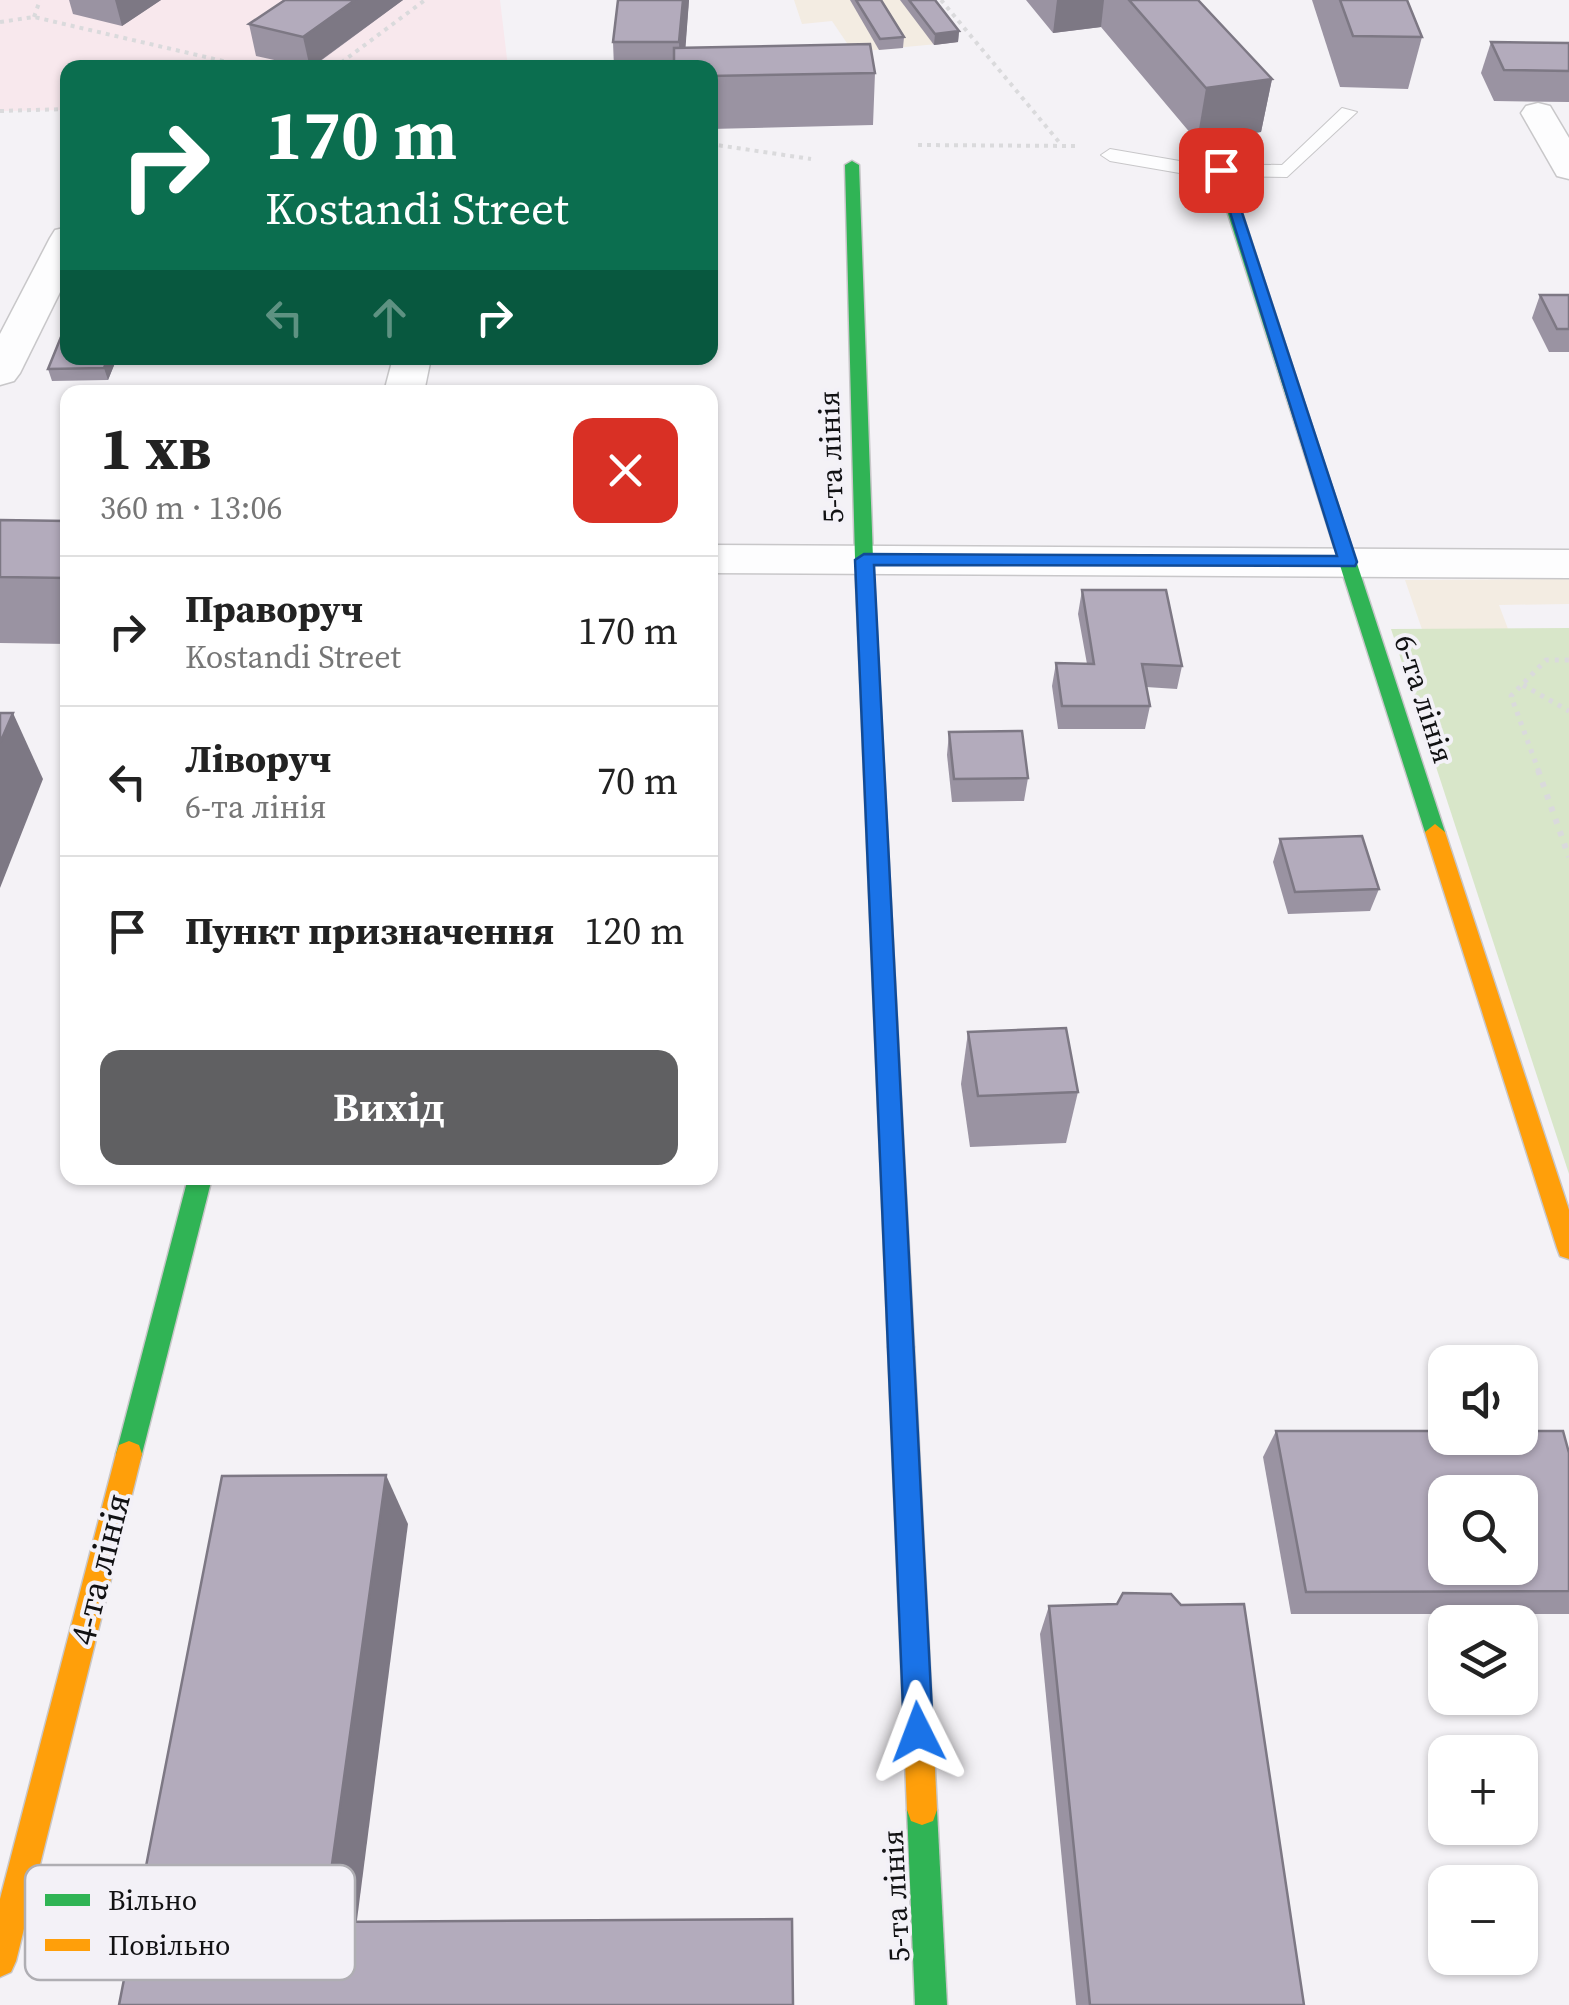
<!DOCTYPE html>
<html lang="uk">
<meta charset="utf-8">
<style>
body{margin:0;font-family:"Source Serif 4",serif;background:#f6f6f6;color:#222;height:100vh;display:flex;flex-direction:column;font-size:38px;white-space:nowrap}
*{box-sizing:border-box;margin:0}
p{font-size:32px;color:#767676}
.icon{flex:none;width:55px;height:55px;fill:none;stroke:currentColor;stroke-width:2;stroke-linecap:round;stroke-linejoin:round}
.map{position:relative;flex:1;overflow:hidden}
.sheet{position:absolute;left:60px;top:385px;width:658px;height:800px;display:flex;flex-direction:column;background:#fff;border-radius:20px;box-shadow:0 2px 8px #0004}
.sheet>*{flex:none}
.guide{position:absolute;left:60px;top:60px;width:658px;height:305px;border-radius:20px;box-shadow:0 2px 8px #0004;background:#0b6e4f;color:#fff;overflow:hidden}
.controls{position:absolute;left:1428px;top:1345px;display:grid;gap:20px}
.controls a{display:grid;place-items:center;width:110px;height:110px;border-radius:20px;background:#fff;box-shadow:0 2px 8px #0004;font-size:50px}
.pin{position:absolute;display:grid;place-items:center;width:85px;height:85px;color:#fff;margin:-42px;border-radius:20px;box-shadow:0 5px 15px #0006}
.me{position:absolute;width:110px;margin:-55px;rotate:357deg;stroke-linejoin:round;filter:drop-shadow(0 0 8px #0008)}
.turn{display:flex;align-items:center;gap:35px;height:210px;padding:0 40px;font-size:45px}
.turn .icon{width:130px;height:130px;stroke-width:2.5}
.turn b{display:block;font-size:70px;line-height:85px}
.lanes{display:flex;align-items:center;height:95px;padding:0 40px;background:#0003;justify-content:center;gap:50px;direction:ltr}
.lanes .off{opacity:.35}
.round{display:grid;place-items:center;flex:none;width:105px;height:105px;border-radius:20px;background:#f6f6f6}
.head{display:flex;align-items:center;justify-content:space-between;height:170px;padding:0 40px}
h1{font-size:60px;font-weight:700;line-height:75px}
.action{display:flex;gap:20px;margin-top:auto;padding:20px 40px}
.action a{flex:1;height:115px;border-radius:20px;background:#606062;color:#fff;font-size:40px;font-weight:700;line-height:115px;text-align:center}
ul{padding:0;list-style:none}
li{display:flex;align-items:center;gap:30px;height:150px;padding:0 40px;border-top:2px solid #e0e0e0}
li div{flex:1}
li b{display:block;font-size:38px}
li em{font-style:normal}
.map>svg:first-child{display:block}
.industrial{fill:#f3ece2}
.education{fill:#f8e8ed}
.green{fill:#d8e6c9}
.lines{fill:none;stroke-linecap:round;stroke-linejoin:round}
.lane-casing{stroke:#c8c7c9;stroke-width:2}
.street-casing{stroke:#c8c7c9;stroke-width:3}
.fast-casing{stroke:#c8c7c9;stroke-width:3}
.slow-casing{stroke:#c8c7c9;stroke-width:3}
.path-far2{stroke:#dadadc;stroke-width:4;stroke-dasharray:4 5;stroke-linecap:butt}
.path-far1{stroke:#dadadc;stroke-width:5;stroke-dasharray:4 6;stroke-linecap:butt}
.path{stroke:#dadadc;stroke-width:6;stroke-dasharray:5 8;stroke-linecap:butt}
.lane{fill:#fdfdfe;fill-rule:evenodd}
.street{fill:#fdfdfe;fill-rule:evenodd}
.fast{fill:#30b455;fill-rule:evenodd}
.slow{fill:#ff9f0a;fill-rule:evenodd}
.wall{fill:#9a93a2}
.shaded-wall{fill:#7d7884}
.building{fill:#b3abbc;stroke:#7d7884;stroke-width:2.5;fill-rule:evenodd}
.route{fill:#1a73e8;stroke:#114b97;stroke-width:2.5}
.labels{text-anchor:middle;stroke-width:8;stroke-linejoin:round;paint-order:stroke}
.street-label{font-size:30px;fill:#111113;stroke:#f3f1f7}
.near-street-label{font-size:35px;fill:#111113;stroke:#f3f1f7}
.key{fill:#f3f1f7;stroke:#afaeb3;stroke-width:2.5}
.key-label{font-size:28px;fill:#111113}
</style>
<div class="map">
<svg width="1569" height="2005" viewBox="0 0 1569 2005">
<rect width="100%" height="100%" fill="#f4f2f6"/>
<!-- industrial -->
<g class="industrial">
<polygon points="794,0 926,0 958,42 853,52 832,21 802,24"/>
<polygon points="1569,579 1569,604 1499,605 1513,642 1426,641 1405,580"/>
</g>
<!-- education -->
<polygon class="education" points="0,0 500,0 508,67 68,68 67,110 0,111"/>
<!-- green -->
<polygon class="green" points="1569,628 1569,1174 1391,629"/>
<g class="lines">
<defs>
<polygon id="lane" points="1342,108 1357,112 1287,177 1197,176 1110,161 1101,155 1110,149 1197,164 1282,165"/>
<g id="street">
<polygon points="1538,103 1550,106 1569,138 1569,179 1557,176 1521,113 1526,106"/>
<polygon points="68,227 68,276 20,373 14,381 0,385 0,334 50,238 55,230"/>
<polygon points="393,358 431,358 424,392 384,392"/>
<polygon points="710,545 1569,550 1569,578 710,573"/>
</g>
<g id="fast">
<polygon points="852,161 859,165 873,559 914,1347 910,1355 901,1359 892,1355 888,1347 855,559 845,165"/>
<polygon points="1216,167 1228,170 1445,832 1442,837 1435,840 1425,832 1214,170"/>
<polygon points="188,1178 212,1178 142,1454 139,1463 129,1467 119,1463 116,1454"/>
<polygon points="922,1795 933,1799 937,1810 947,2005 915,2005 907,1810 911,1799"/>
</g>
<g id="slow">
<polygon points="1435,824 1445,832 1569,1210 1569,1259 1560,1256 1557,1248 1425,832"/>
<polygon points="901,1335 910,1339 914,1347 937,1810 933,1821 922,1825 911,1821 907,1810 888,1347 892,1339"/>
<polygon points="129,1441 139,1445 142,1454 16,1961 11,1972 0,1977 0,1899 116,1454 119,1445"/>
</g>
</defs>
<!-- lane casing -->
<use href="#lane" class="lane-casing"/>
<!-- street casing -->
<use href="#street" class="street-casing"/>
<!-- fast casing -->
<use href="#fast" class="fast-casing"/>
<!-- slow casing -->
<use href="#slow" class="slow-casing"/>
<!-- path-far2 -->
<g class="path-far2">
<polyline points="941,0 1059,142"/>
<polyline points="34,17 40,0"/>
<polyline points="0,22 34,17 253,68"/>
<polyline points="334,68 425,0"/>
<polyline points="0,111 68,109"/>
<polyline points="710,144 811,159"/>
<polyline points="918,145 1075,146"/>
</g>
<!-- path-far1 -->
<g class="path-far1">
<polyline points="1523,685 1569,711"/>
<polyline points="1539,772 1511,696 1546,660 1569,660"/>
</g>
<!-- path -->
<polyline class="path" points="1538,770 1569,857"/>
<!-- lane -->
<use href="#lane" class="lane"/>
<!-- street -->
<use href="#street" class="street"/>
<!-- fast -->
<use href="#fast" class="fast"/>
<!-- slow -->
<use href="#slow" class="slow"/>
</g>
<!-- wall -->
<g class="wall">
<polygon points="69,0 161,0 122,26 73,14"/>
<polygon points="285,0 403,0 311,68 256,56 249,24"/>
<polygon points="618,0 689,0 685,48 875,73 873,125 710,129 710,68 614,68 613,42"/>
<polygon points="850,0 881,0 904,37 903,48 879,50"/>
<polygon points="900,0 935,0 959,31 958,42 934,45"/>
<polygon points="1026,0 1198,0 1272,79 1261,132 1197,141 1101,27 1053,33"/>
<polygon points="1312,0 1407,0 1422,37 1408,89 1340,87"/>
<polygon points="1491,42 1569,43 1569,102 1494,101 1481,73"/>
<polygon points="1540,295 1569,295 1569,352 1549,352 1532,318"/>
<polygon points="117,358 108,380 52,381 48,369"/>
<polygon points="0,520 68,521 68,644 0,643"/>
<polygon points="1082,590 1182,666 1177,689 1146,687 1150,706 1145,729 1058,729 1052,686 1056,663 1087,664 1078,614"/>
<polygon points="949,732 1028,778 1024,801 952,802 947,755"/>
<polygon points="1280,839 1379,889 1370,911 1288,914 1273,862"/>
<polygon points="968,1032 1078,1092 1066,1143 970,1147 961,1084"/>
<polygon points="1276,1431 1569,1453 1569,1614 1291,1614 1263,1457"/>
<polygon points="1049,1606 1304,2005 1076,2005 1040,1634"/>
</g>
<!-- shaded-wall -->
<g class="shaded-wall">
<polygon points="115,0 161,0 122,26"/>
<polygon points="355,0 403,0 310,68 303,37"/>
<polygon points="683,0 689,0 684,68 680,68 679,42"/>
<polygon points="1057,0 1104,0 1101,27 1053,33"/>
<polygon points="959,31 958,42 934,45 935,34"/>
<polygon points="1272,79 1261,132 1197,141 1206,88"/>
<polygon points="108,358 117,358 108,380 104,368"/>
<polygon points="13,713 43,779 0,888 0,743"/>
<polygon points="386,1475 408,1524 353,1951 324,1922"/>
</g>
<!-- building -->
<g class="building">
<polygon points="285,0 355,0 303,37 249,24"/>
<polygon points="618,0 683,0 679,42 613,42"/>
<polygon points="856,0 881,0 904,37 880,39"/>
<polygon points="909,0 935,0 959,31 935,34"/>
<polygon points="1129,0 1198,0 1272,79 1206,88"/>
<polygon points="1340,0 1407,0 1422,37 1353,36"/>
<polygon points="1491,42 1569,43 1569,71 1504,70"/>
<polygon points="870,44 875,73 710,76 710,68 674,68 674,48"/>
<polygon points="1540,295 1569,295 1569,329 1557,329"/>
<polygon points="61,337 68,337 68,358 108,358 104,368 48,369"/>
<polygon points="412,390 546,390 546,392 411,392"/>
<polygon points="0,520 68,521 68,578 0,577"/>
<polygon points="1082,590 1166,590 1182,666 1142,664 1150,706 1062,706 1056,663 1094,664"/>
<polygon points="0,713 13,713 0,743"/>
<polygon points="1022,731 1028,778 954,779 949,732"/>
<polygon points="1362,836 1379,889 1295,892 1280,839"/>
<polygon points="1066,1028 1078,1092 978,1096 968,1032"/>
<path d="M 1276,1431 L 1445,1431 L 1445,1438 L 1520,1438 L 1520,1431 L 1563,1431 L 1569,1453 L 1569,1591 L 1306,1592 ZM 1445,1492 L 1520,1492 L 1520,1568 L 1445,1568 Z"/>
<polygon points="386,1475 324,1922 792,1919 793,2005 119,2005 222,1476"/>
<polygon points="1123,1593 1171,1594 1181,1605 1244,1604 1304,2005 1090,2005 1049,1606 1117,1604"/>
</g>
<!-- route -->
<polygon class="route" points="1216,167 1228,170 1357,562 1355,566 874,565 933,1732 929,1742 918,1746 908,1742 904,1732 855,560 864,554 1337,556"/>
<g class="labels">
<!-- street labels -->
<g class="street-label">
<text transform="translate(831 457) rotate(-92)" y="10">5-та лінія</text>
<text transform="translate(1424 699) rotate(72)" y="10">6-та лінія</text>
<text transform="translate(896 1896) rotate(-93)" y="10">5-та лінія</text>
</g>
<!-- near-street labels -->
<g class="near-street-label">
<text transform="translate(100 1569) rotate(-76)" y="12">4-та лінія</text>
</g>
</g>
<!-- legend -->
<rect x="25" y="1865" width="330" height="115" rx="15" class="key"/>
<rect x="45" y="1894" width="45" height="12" fill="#30b455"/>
<rect x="45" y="1939" width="45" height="12" fill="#ff9f0a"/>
<g class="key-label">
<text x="108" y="1910">Вільно</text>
<text x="108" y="1955">Повільно</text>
</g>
</svg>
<div class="controls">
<a><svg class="icon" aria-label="sound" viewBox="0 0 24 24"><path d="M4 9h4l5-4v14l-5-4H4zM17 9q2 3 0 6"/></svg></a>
<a><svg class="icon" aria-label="search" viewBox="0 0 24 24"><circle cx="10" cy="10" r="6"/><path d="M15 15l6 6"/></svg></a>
<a><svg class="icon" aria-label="layers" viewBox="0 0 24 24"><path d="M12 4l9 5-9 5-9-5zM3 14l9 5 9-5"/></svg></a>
<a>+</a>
<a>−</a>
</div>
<div class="pin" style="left:1221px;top:170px;background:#d93025"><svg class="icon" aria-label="arrive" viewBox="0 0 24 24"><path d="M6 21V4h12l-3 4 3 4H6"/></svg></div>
<svg class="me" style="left:918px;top:1732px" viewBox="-20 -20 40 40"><path d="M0-17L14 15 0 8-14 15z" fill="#1a73e8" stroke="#fff" stroke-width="4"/></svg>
<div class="guide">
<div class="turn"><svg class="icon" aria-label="right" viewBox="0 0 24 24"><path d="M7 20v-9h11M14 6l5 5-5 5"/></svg><div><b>170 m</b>Kostandi Street</div></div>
<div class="lanes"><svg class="icon off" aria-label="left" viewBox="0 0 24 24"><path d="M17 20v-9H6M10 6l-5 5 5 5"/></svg><svg class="icon off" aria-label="ahead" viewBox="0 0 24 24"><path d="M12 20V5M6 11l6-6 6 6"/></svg><svg class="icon" aria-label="right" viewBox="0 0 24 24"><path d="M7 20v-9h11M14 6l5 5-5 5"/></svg></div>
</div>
<section class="sheet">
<div class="head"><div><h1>1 хв</h1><p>360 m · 13:06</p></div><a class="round" style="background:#d93025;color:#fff"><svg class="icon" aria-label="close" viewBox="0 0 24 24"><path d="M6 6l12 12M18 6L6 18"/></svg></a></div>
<ul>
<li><svg class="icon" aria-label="right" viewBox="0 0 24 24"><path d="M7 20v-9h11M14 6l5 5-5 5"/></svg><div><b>Праворуч</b><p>Kostandi Street</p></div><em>170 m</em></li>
<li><svg class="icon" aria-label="left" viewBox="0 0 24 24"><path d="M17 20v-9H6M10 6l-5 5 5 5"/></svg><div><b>Ліворуч</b><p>6-та лінія</p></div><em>70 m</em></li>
<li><svg class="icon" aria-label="arrive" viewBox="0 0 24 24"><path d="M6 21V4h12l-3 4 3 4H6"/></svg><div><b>Пункт призначення</b></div><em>120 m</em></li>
</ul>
<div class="action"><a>Вихід</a></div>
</section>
</div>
